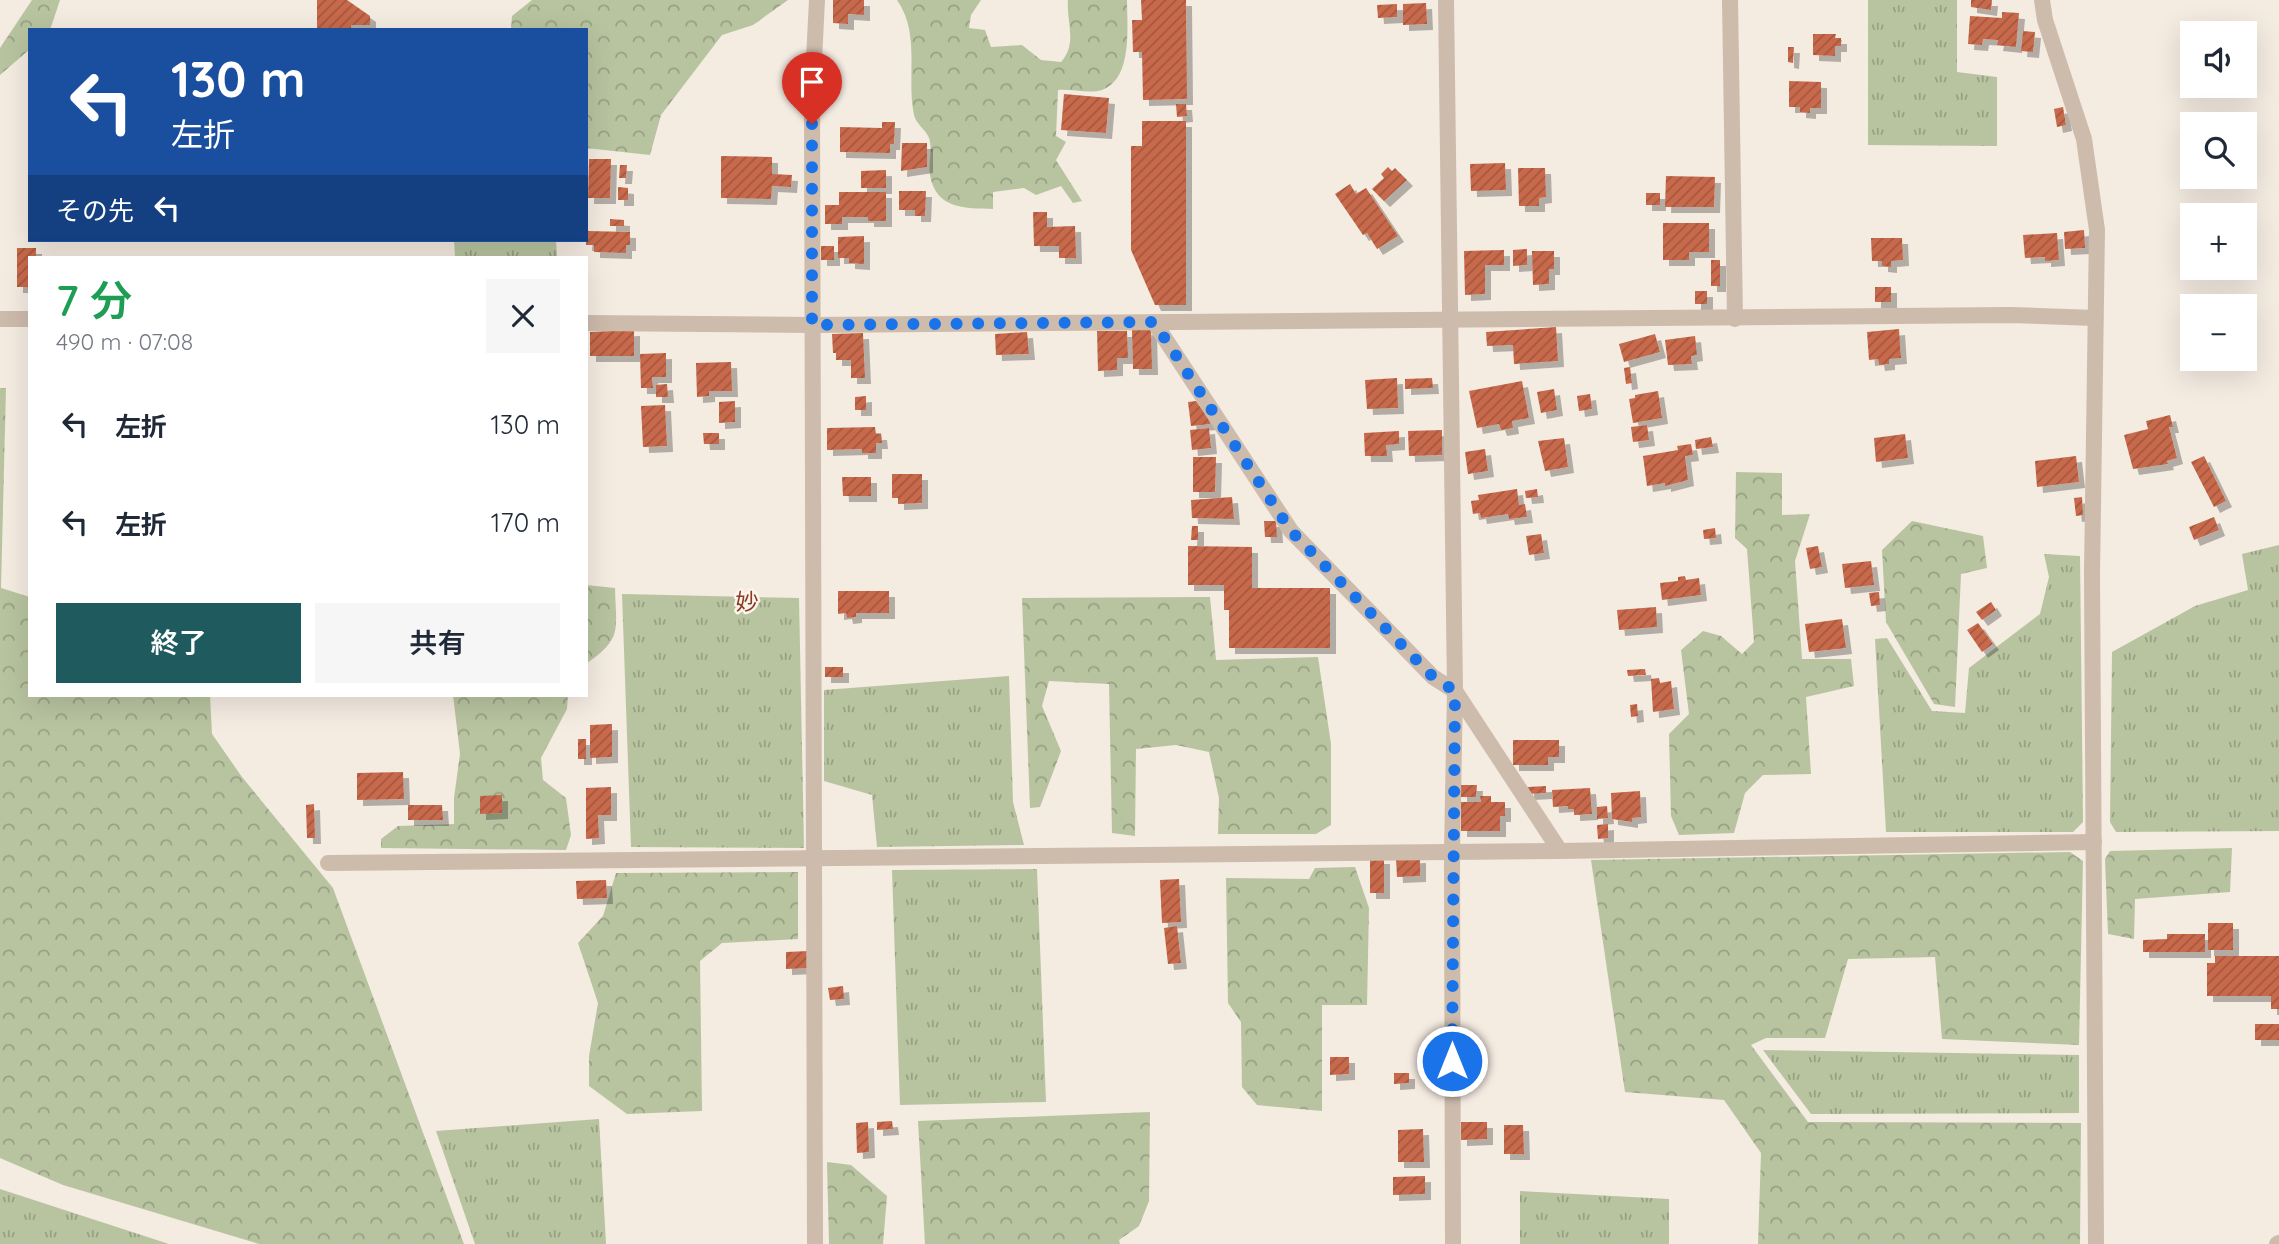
<!DOCTYPE html>
<html lang="ja">
<meta charset="utf-8">
<style>
body{margin:0;font-family:Quicksand,"Noto Sans JP",sans-serif;background:#f6f6f7;color:#1f2937;height:100vh;display:flex;flex-direction:column;font-size:26px;white-space:nowrap}
*{box-sizing:border-box;margin:0}
p{font-size:23px;color:#747a83}
.icon{flex:none;width:38px;height:38px;fill:none;stroke:currentColor;stroke-width:2;stroke-linecap:round;stroke-linejoin:round}
.map{position:relative;flex:1;overflow:hidden}
.panel{position:absolute;left:28px;top:256px;width:560px;height:441px;display:flex;flex-direction:column;background:#fff;border-radius:0px;box-shadow:0 7px 28px #0002}
.panel>*{flex:none}
.banner{position:absolute;left:28px;top:28px;width:560px;height:214px;border-radius:0px;box-shadow:0 7px 28px #0002;background:#1a4fa0;color:#fff;overflow:hidden}
.fabs{position:absolute;left:2180px;top:21px;display:grid;gap:14px}
.fabs a{display:grid;place-items:center;width:77px;height:77px;border-radius:0px;background:#fff;box-shadow:0 7px 28px #0002;font-size:35px}
.pin{position:absolute;display:grid;place-items:center;width:60px;height:60px;color:#fff;margin:-72px -30px;border-radius:50% 50% 50% 0;rotate:-45deg;box-shadow:0 0 7px #0007}
.pin .icon{rotate:45deg}
.me{position:absolute;width:77px;margin:-38px;rotate:0deg;stroke-linejoin:round;filter:drop-shadow(0 0 5px #0008)}
.turn{display:flex;align-items:center;gap:24px;height:147px;padding:0 28px;font-size:32px}
.turn .icon{width:91px;height:91px;stroke-width:2.5}
.turn b{display:block;font-size:49px;line-height:60px}
.then{display:flex;align-items:center;height:66px;padding:0 28px;background:#0003;gap:14px;font-size:26px}
.round{display:grid;place-items:center;flex:none;width:74px;height:74px;border-radius:0px;background:#f6f6f7}
.headline{display:flex;align-items:center;justify-content:space-between;height:119px;padding:0 28px}
h1{font-size:42px;font-weight:600;line-height:52px;color:#1e9e55}
.cta{display:flex;gap:14px;margin-top:auto;padding:14px 28px}
.cta a{flex:1;height:80px;border-radius:0px;background:#1f5a5e;color:#fff;font-size:28px;font-weight:600;line-height:80px;text-align:center}
.cta a+a{background:#f6f6f7;color:#1f2937}
ul{padding:0;list-style:none}
li{display:flex;align-items:center;gap:21px;height:98px;padding:0 28px}
li div{flex:1}
li b{display:block;font-size:26px}
li em{font-style:normal}
.map>svg:first-child{display:block}
.grass{fill:url(#grass-tufts)}
.forest{fill:url(#forest-crowns)}
.building{fill:url(#building-hatch);filter:url(#shadow)}
.lines{fill:none;stroke-linecap:round;stroke-linejoin:round}
.minor{stroke:#cdbbac;stroke-width:16}
.route{stroke:#1a73e8;stroke-width:12;stroke-dasharray:0 21.6}
.labels{text-anchor:middle;stroke-width:5;stroke-linejoin:round;paint-order:stroke}
.quarter-label{font-size:23px;fill:#8c3b22;stroke:#fbf5ee}
</style>
<div class="map">
<svg width="2279" height="1244" viewBox="0 0 2279 1244">
<defs>
<pattern id="grass-tufts" width="24" height="20" patternUnits="userSpaceOnUse" patternTransform="scale(1.75)"><rect width="24" height="20" fill="#b8c4a0"/><path d="M3 7l-1-3M5 7V3M7 7l1-3M15 17l-1-3M17 17v-4M19 17l1-3" fill="none" stroke="#97a083"/></pattern>
<pattern id="forest-crowns" width="20" height="18" patternUnits="userSpaceOnUse" patternTransform="scale(1.75)"><rect width="20" height="18" fill="#b8c4a0"/><path d="M2 6a3 3 0 1 1 6 0M12 15a3 3 0 1 1 6 0" fill="none" stroke="#97a083"/></pattern>
<pattern id="building-hatch" width="6" height="6" patternUnits="userSpaceOnUse" patternTransform="scale(1.75)"><rect width="6" height="6" fill="#c8694b"/><path d="M-1 1l2-2M0 6l6-6M5 7l2-2" fill="none" stroke="#a4573f"/></pattern>
<filter id="shadow"><feDropShadow dx="6" dy="6" stdDeviation="0" flood-color="#0004"/></filter>
</defs>
<rect width="100%" height="100%" fill="#f4ebe1"/>
<!-- grass -->
<g class="grass">
<polygon points="1868,0 1957,0 1957,72 1997,77 1997,146 1868,145"/>
<polygon points="454,240 556,240 557,257 455,257"/>
<polygon points="2279,545 2279,831 2116,832 2110,822 2112,652 2195,606 2248,590 2242,554"/>
<polygon points="2044,554 2080,556 2083,822 2073,832 1886,832 1875,639 1887,638 1932,711 1965,713 1969,668 2040,614 2049,577"/>
<polygon points="622,594 799,598 804,848 631,847"/>
<polygon points="1009,676 1013,802 1024,845 877,847 872,795 824,781 824,690"/>
<polygon points="1037,869 1046,1102 900,1105 892,870"/>
<polygon points="1763,1050 2079,1055 2079,1113 1811,1114"/>
<polygon points="599,1119 606,1244 475,1244 436,1131"/>
<polygon points="0,1189 169,1244 0,1244"/>
<polygon points="1520,1191 1669,1199 1669,1244 1520,1244"/>
</g>
<!-- forest -->
<g class="forest">
<polygon points="32,0 60,0 50,30 30,30 30,49 0,75 0,48"/>
<polygon points="532,0 788,0 753,25 722,35 661,115 650,155 586,148 586,30 511,30 512,16"/>
<path d="M 897,0 L 981,0 L 971,15 L 969,28 L 985,30 L 991,47 L 1022,45 L 1041,60 L 1061,62 C 1078,43 1066,22 1068,0 L 1127,0 C 1127,26 1133,79 1102,90 C 1090,94 1071,89 1058,90 L 1056,136 L 1066,142 L 1056,160 L 1082,201 L 1073,203 L 1061,186 L 1036,195 L 1024,188 L 993,192 L 993,209 C 966,208 936,210 930,175 C 928,164 933,149 929,138 C 926,130 916,124 914,115 C 906,78 921,34 897,0 Z"/>
<polygon points="0,388 6,388 1,588 30,597 30,695 210,695 212,734 242,777 333,888 464,1244 259,1244 63,1185 0,1158"/>
<polygon points="1736,472 1782,473 1782,515 1810,514 1795,561 1802,659 1851,659 1854,686 1806,697 1811,774 1763,775 1745,793 1734,833 1679,835 1671,816 1669,734 1689,714 1681,650 1703,631 1721,636 1742,654 1754,642 1747,549 1735,538"/>
<polygon points="1912,521 1983,536 1987,568 1961,574 1955,707 1934,704 1886,622 1882,550"/>
<path d="M 586,585 L 615,588 C 616,631 623,638 586,664 Z"/>
<polygon points="1210,597 1216,660 1318,657 1331,744 1331,825 1316,834 1218,834 1219,798 1209,752 1176,745 1136,749 1135,836 1112,833 1109,684 1049,681 1042,706 1061,751 1040,807 1030,808 1022,598"/>
<polygon points="453,695 568,695 567,709 541,758 543,780 566,798 571,835 566,850 381,848 381,839 398,826 454,824 454,798 460,754"/>
<polygon points="2232,848 2230,892 2135,899 2134,939 2108,934 2105,859 2110,851"/>
<polygon points="2070,852 2083,861 2079,1045 1942,1039 1935,957 1848,959 1825,1038 1766,1038 1751,1045 1808,1122 2081,1123 2080,1244 1758,1244 1761,1153 1724,1100 1625,1092 1591,860"/>
<polygon points="1355,867 1369,908 1367,1005 1322,1005 1322,1111 1257,1105 1242,1087 1241,1022 1228,1003 1226,878 1309,879 1315,868"/>
<polygon points="798,872 798,939 722,943 700,961 702,1111 627,1114 589,1086 589,1056 598,1003 578,943 603,916 616,873"/>
<polygon points="1150,1112 1149,1201 1139,1226 1119,1240 1120,1244 925,1244 918,1121"/>
<polygon points="827,1162 851,1165 887,1196 883,1244 829,1244"/>
</g>
<!-- building -->
<g class="building">
<polygon points="317,0 347,0 370,16 370,25 351,25 351,30 317,30"/>
<polygon points="833,0 864,0 864,15 848,14 848,24 833,23"/>
<polygon points="1141,0 1186,0 1187,99 1143,100 1142,52 1133,52 1132,20 1142,20"/>
<polygon points="1971,0 1992,0 1991,10 1971,7"/>
<polygon points="1426,3 1427,24 1403,25 1403,4"/>
<polygon points="1397,4 1397,17 1378,18 1377,5"/>
<polygon points="2002,12 2019,13 2016,47 1997,45 1998,40 1983,39 1982,45 1968,44 1970,16 2002,18"/>
<polygon points="2023,31 2035,32 2033,52 2021,51"/>
<polygon points="1813,34 1836,34 1835,38 1841,38 1841,46 1835,46 1835,56 1813,55"/>
<polygon points="1788,47 1794,47 1793,63 1788,62"/>
<polygon points="1789,81 1821,82 1821,108 1810,108 1810,113 1800,112 1800,107 1789,107"/>
<polygon points="1064,94 1109,98 1106,133 1061,130"/>
<polygon points="1176,104 1186,104 1187,116 1177,117"/>
<polygon points="2063,107 2066,125 2057,127 2054,109"/>
<polygon points="1142,121 1186,121 1186,305 1155,305 1131,250 1131,146 1142,146"/>
<polygon points="882,122 895,122 894,144 890,144 890,153 840,152 840,127 882,128"/>
<polygon points="902,143 927,143 927,167 901,171"/>
<polygon points="721,156 772,157 772,174 792,175 791,187 772,186 771,199 721,198"/>
<polygon points="589,159 611,159 610,198 588,198"/>
<polygon points="1505,163 1506,190 1471,191 1470,164"/>
<polygon points="620,165 627,165 626,178 619,178"/>
<polygon points="1388,167 1392,171 1395,168 1407,180 1384,201 1372,189 1384,178 1381,174"/>
<polygon points="1518,168 1545,168 1546,197 1539,198 1539,206 1519,206"/>
<polygon points="886,170 886,188 861,188 861,171"/>
<polygon points="1666,176 1715,177 1714,207 1665,207"/>
<polygon points="1350,184 1356,194 1366,188 1398,236 1377,249 1367,233 1363,235 1335,194"/>
<polygon points="618,187 628,188 628,200 618,200"/>
<polygon points="899,191 926,191 925,216 915,216 915,210 899,210"/>
<polygon points="839,192 886,192 886,221 868,221 868,217 842,217 842,224 825,224 825,205 839,205"/>
<rect x="1646" y="193" width="14" height="12"/>
<polygon points="1033,212 1047,212 1047,227 1075,226 1076,258 1059,258 1059,246 1034,246"/>
<polygon points="610,219 624,220 624,226 610,226"/>
<polygon points="1663,223 1709,223 1709,252 1689,252 1689,260 1663,260"/>
<polygon points="2084,230 2085,248 2065,249 2064,232"/>
<polygon points="587,231 630,232 630,245 626,245 626,253 594,252 594,245 586,245"/>
<polygon points="2057,233 2059,260 2045,261 2045,257 2025,258 2023,235"/>
<polygon points="864,236 864,264 849,263 849,258 838,258 838,237"/>
<polygon points="1871,238 1902,238 1903,260 1891,261 1891,267 1882,266 1882,261 1872,261"/>
<rect x="821" y="246" width="13" height="14"/>
<polygon points="17,248 36,248 36,257 30,257 30,287 17,287"/>
<polygon points="1527,249 1527,265 1513,266 1513,250"/>
<polygon points="1504,250 1504,265 1485,265 1485,294 1465,295 1464,251"/>
<polygon points="1532,251 1554,251 1554,269 1549,269 1549,284 1533,285"/>
<rect x="1711" y="260" width="9" height="26"/>
<rect x="1875" y="287" width="16" height="15"/>
<rect x="1695" y="291" width="12" height="13"/>
<polygon points="1556,327 1558,361 1514,364 1513,345 1487,346 1486,332"/>
<polygon points="1151,329 1152,369 1133,369 1132,330"/>
<polygon points="1899,329 1901,358 1889,359 1889,364 1879,365 1878,359 1869,360 1867,332"/>
<polygon points="634,330 634,356 590,356 590,332"/>
<polygon points="1097,331 1127,331 1128,358 1117,358 1117,370 1098,371"/>
<polygon points="1027,332 1029,354 996,355 995,334"/>
<polygon points="863,333 865,378 851,378 851,360 836,360 836,353 833,353 832,334"/>
<polygon points="1655,334 1660,352 1624,362 1619,344"/>
<polygon points="1695,336 1697,355 1691,356 1692,364 1668,365 1665,340"/>
<polygon points="666,353 666,377 652,377 653,388 641,388 640,354"/>
<polygon points="731,362 732,391 709,391 709,396 697,397 696,363"/>
<polygon points="1630,367 1632,383 1626,384 1624,368"/>
<polygon points="1397,378 1398,408 1367,409 1365,380"/>
<polygon points="1432,378 1433,388 1405,389 1405,379"/>
<polygon points="1522,381 1529,418 1512,421 1513,428 1501,430 1499,424 1477,428 1469,391"/>
<polygon points="667,384 668,397 656,397 656,385"/>
<polygon points="1554,389 1557,410 1541,413 1537,392"/>
<polygon points="1658,391 1662,418 1633,423 1629,399 1635,398 1635,395"/>
<polygon points="1590,394 1592,409 1579,411 1577,396"/>
<polygon points="866,396 866,410 855,410 855,397"/>
<polygon points="735,401 735,422 719,423 719,402"/>
<polygon points="1196,401 1210,420 1210,424 1191,426 1188,402"/>
<polygon points="665,405 667,446 643,447 641,406"/>
<polygon points="2170,415 2173,427 2169,427 2177,458 2167,461 2168,464 2133,469 2124,435 2148,429 2146,421"/>
<polygon points="1647,425 1649,440 1633,442 1631,427"/>
<polygon points="875,427 876,434 881,434 882,443 876,443 876,453 862,453 862,449 827,450 827,428"/>
<polygon points="1209,428 1211,448 1192,450 1190,430"/>
<polygon points="1442,430 1442,455 1409,456 1408,431"/>
<polygon points="1399,431 1399,444 1386,445 1387,456 1365,456 1364,433"/>
<polygon points="703,433 719,433 719,444 704,444"/>
<polygon points="1905,434 1908,458 1876,462 1874,438"/>
<polygon points="1711,437 1713,447 1696,449 1695,440"/>
<polygon points="1564,438 1568,467 1545,471 1538,441"/>
<polygon points="1691,444 1693,455 1685,456 1688,480 1665,486 1665,483 1647,486 1643,456 1678,450 1677,446"/>
<polygon points="1485,449 1488,471 1468,474 1465,452"/>
<polygon points="2076,456 2079,482 2037,487 2035,461"/>
<polygon points="2204,456 2226,501 2214,507 2191,462"/>
<polygon points="1193,457 1216,457 1215,492 1193,492"/>
<polygon points="892,474 922,474 922,503 898,504 898,498 892,498"/>
<polygon points="842,477 871,477 871,496 843,496"/>
<polygon points="1517,489 1519,505 1525,504 1527,517 1509,519 1508,514 1481,518 1480,513 1473,514 1471,501 1479,500 1478,495"/>
<polygon points="1537,489 1538,497 1526,498 1525,491"/>
<polygon points="1232,497 1234,519 1192,518 1191,500"/>
<polygon points="2082,497 2083,515 2076,516 2074,498"/>
<polygon points="2214,517 2219,530 2194,540 2189,527"/>
<polygon points="1264,521 1276,521 1277,537 1265,537"/>
<polygon points="1192,526 1198,526 1198,540 1191,540"/>
<polygon points="1715,528 1716,538 1704,539 1703,530"/>
<polygon points="1541,534 1544,553 1529,555 1526,536"/>
<polygon points="1188,546 1252,547 1252,588 1330,588 1330,648 1229,648 1229,610 1224,610 1224,585 1188,585"/>
<polygon points="1818,546 1822,567 1810,569 1806,548"/>
<polygon points="1871,561 1874,585 1845,588 1842,564"/>
<polygon points="1685,576 1686,580 1699,578 1701,595 1662,600 1660,583 1678,581 1678,577"/>
<polygon points="838,591 889,591 889,613 856,613 856,617 847,618 846,613 838,614"/>
<polygon points="1879,592 1880,605 1871,606 1869,593"/>
<polygon points="1991,602 1996,610 1982,620 1976,612"/>
<polygon points="1656,607 1657,627 1619,630 1617,610"/>
<polygon points="1842,619 1846,648 1809,652 1805,624"/>
<polygon points="1978,623 1993,644 1982,652 1967,630"/>
<rect x="825" y="667" width="18" height="10"/>
<polygon points="1645,669 1646,675 1628,676 1627,670"/>
<polygon points="1659,678 1660,683 1671,681 1674,709 1653,712 1651,679"/>
<polygon points="1637,704 1638,716 1631,717 1630,705"/>
<polygon points="612,724 612,757 590,758 590,725"/>
<rect x="578" y="739" width="8" height="20"/>
<polygon points="1513,740 1559,740 1559,757 1548,757 1548,765 1513,765"/>
<polygon points="403,772 404,799 357,800 357,773"/>
<polygon points="1461,785 1477,785 1476,797 1461,797"/>
<polygon points="1546,786 1546,793 1528,794 1528,787"/>
<polygon points="611,787 611,815 598,815 599,838 586,839 586,788"/>
<polygon points="1590,788 1592,814 1574,815 1574,809 1568,809 1568,806 1553,807 1552,790"/>
<polygon points="1640,791 1641,817 1632,818 1632,822 1612,819 1611,793"/>
<polygon points="502,795 502,813 480,814 480,796"/>
<polygon points="1480,796 1491,796 1491,802 1505,802 1505,816 1500,816 1500,831 1461,831 1461,802 1481,802"/>
<polygon points="314,804 315,838 307,838 306,805"/>
<polygon points="408,805 442,805 443,820 408,820"/>
<polygon points="1607,806 1608,818 1597,819 1597,807"/>
<polygon points="1608,824 1608,838 1598,839 1597,825"/>
<polygon points="1420,857 1420,876 1397,877 1396,858"/>
<rect x="1370" y="858" width="14" height="35"/>
<polygon points="1179,879 1181,922 1162,923 1160,880"/>
<polygon points="606,880 607,898 577,899 576,881"/>
<rect x="2208" y="923" width="25" height="27"/>
<polygon points="1177,926 1181,963 1168,964 1164,928"/>
<polygon points="2167,934 2205,934 2205,952 2143,952 2143,940 2167,939"/>
<polygon points="809,951 810,968 786,969 786,952"/>
<polygon points="2215,956 2279,956 2279,1009 2271,1009 2271,996 2207,996 2207,963 2215,963"/>
<polygon points="843,986 844,999 830,1000 828,988"/>
<rect x="2255" y="1024" width="24" height="16"/>
<polygon points="1330,1057 1349,1057 1349,1074 1330,1075"/>
<polygon points="1394,1073 1409,1073 1409,1083 1394,1084"/>
<polygon points="892,1121 893,1129 877,1130 877,1122"/>
<polygon points="868,1122 869,1152 857,1153 856,1123"/>
<polygon points="1461,1122 1487,1122 1487,1139 1461,1140"/>
<polygon points="1504,1125 1523,1125 1524,1154 1504,1154"/>
<polygon points="1423,1129 1424,1162 1398,1162 1398,1130"/>
<polygon points="1425,1176 1425,1194 1393,1195 1393,1177"/>
</g>
<g class="lines">
<!-- minor -->
<g class="minor">
<polyline points="1446,0 1455,691 1452,852 1453,1244"/>
<polyline points="1730,0 1735,319"/>
<polyline points="2042,0 2045,20 2084,139 2097,230 2092,574 2096,1244"/>
<polyline points="0,319 30,319"/>
<polyline points="1154,322 1291,531 1433,677 1455,691 1560,851"/>
<polyline points="586,323 812,325 2011,315 2095,318"/>
<polyline points="328,863 1560,851 2094,842"/>
<polyline points="815,1244 812,99 817,0"/>
<polyline points="2277,1244 2279,1243"/>
</g>
</g>
<g class="lines">
<!-- route -->
<polyline class="route" points="812,124 812,325 1154,322 1291,531 1433,677 1455,691 1452,1061"/>
</g>
<g class="labels">
<!-- quarter labels -->
<g class="quarter-label">
<text x="747" y="610">妙</text>
</g>
</g>
</svg>
<div class="fabs">
<a><svg class="icon" aria-label="sound" viewBox="0 0 24 24"><path d="M4 9h4l5-4v14l-5-4H4zM17 9q2 3 0 6"/></svg></a>
<a><svg class="icon" aria-label="search" viewBox="0 0 24 24"><circle cx="10" cy="10" r="6"/><path d="M15 15l6 6"/></svg></a>
<a>+</a>
<a>−</a>
</div>
<div class="pin" style="left:812px;top:124px;background:#d93025"><svg class="icon" aria-label="arrive" viewBox="0 0 24 24"><path d="M6 21V4h12l-3 4 3 4H6"/></svg></div>
<svg class="me" style="left:1452px;top:1061px" viewBox="-20 -20 40 40"><circle r="17" fill="#1a73e8" stroke="#fff" stroke-width="3"/><path d="M0-11L8 9 0 5-8 9z" fill="#fff"/></svg>
<div class="banner">
<div class="turn"><svg class="icon" aria-label="left" viewBox="0 0 24 24"><path d="M17 20v-9H6M10 6l-5 5 5 5"/></svg><div><b>130 m</b>左折</div></div>
<div class="then">その先<svg class="icon" aria-label="left" viewBox="0 0 24 24"><path d="M17 20v-9H6M10 6l-5 5 5 5"/></svg></div>
</div>
<section class="panel">
<div class="headline"><div><h1>7 分</h1><p>490 m · 07:08</p></div><a class="round"><svg class="icon" aria-label="close" viewBox="0 0 24 24"><path d="M6 6l12 12M18 6L6 18"/></svg></a></div>
<ul>
<li><svg class="icon" aria-label="left" viewBox="0 0 24 24"><path d="M17 20v-9H6M10 6l-5 5 5 5"/></svg><div><b>左折</b></div><em>130 m</em></li>
<li><svg class="icon" aria-label="left" viewBox="0 0 24 24"><path d="M17 20v-9H6M10 6l-5 5 5 5"/></svg><div><b>左折</b></div><em>170 m</em></li>
</ul>
<div class="cta"><a>終了</a><a>共有</a></div>
</section>
</div>
